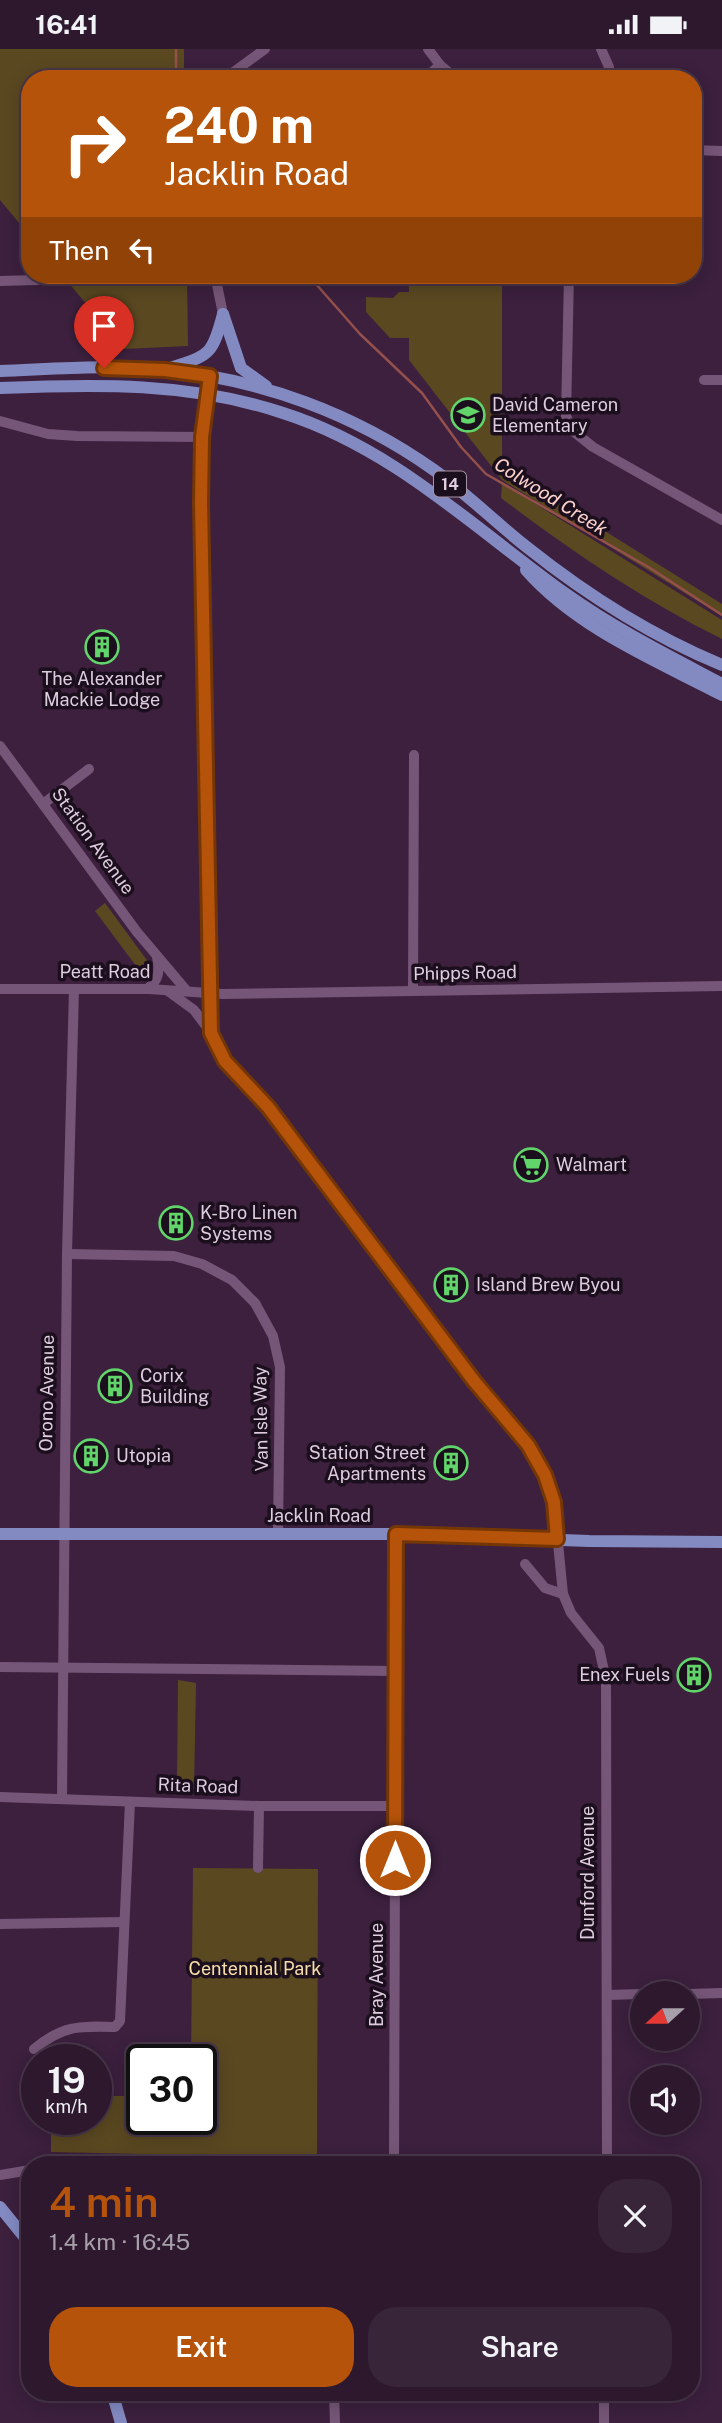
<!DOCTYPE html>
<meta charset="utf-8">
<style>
body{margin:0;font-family:"Public Sans",sans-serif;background:#39253a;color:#f1f3f6;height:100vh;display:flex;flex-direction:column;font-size:26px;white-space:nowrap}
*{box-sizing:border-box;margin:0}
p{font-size:23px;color:#a7a0aa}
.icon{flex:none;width:38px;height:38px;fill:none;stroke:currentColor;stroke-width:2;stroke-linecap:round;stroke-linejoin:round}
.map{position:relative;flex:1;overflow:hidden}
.drawer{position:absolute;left:21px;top:2107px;width:679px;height:245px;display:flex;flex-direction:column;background:#2d182e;border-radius:28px;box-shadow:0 4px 18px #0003,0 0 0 2px #48374a}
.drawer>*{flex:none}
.banner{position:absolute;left:21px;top:21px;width:681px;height:214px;border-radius:28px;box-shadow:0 4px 18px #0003,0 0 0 2px #48374a;background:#b45309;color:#fff;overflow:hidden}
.needle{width:46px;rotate:249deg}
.tools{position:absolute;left:630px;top:1932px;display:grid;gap:14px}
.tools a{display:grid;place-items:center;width:70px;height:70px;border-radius:50%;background:#2d182e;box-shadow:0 4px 18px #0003,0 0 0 2px #48374a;font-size:35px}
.speed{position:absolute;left:21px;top:1995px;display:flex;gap:14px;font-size:35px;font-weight:700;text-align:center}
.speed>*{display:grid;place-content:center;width:91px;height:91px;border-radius:50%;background:#2d182e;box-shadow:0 4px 18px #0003,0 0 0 2px #48374a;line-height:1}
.speed small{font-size:18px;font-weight:400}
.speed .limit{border:4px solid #111;border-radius:10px;background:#fff;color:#111}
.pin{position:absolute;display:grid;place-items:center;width:60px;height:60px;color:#fff;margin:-72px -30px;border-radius:50% 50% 50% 0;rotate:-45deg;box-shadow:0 0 7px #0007}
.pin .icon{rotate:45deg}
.me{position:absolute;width:77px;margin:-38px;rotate:0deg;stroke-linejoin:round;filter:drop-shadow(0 0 5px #0008)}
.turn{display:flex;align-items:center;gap:24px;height:147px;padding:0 28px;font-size:32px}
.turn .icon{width:91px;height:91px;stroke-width:2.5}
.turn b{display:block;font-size:49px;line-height:60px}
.then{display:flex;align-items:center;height:66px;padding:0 28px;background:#0003;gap:14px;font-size:26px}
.round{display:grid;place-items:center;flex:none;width:74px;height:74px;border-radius:28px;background:#39253a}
.summary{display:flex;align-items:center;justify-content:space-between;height:119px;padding:0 28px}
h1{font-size:42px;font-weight:600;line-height:52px;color:#b45309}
.button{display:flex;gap:14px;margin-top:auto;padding:14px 28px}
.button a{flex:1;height:80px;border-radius:28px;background:#b45309;color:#fff;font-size:28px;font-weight:600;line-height:80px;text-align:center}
.button a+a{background:#39253a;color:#f1f3f6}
.status{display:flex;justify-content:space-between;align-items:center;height:49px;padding:0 35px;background:#2d182e;direction:ltr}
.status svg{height:19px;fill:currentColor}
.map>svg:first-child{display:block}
.green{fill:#5a4821}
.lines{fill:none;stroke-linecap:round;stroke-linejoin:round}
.stream{stroke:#94504b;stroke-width:2.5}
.minor{stroke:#765678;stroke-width:10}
.major{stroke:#838ac2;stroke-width:12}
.route-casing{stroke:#753606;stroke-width:18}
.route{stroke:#b45309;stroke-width:12}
.labels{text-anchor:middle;stroke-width:7;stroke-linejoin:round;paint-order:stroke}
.shield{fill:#1c0f1d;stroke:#a493a5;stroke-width:2}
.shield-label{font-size:16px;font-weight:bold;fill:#deccdf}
.poi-label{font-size:18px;fill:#deccdf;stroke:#1c0f1d;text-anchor:start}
.street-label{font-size:18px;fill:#deccdf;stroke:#1c0f1d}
.park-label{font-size:18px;fill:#f8dfaa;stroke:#1c0f1d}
.water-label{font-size:19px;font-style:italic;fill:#fcd2cd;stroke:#1c0f1d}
</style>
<div class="status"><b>16:41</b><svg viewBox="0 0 49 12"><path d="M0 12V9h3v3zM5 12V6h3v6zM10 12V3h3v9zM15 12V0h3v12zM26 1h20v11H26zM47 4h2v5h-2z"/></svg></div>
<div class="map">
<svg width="722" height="2374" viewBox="0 0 722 2374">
<rect width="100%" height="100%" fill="#3c203e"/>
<!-- green -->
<g class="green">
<polygon points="0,0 184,0 184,30 30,30 30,187 0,151"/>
<polygon points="62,226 187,226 188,297 124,300"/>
<polygon points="408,226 502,226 502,418 722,555 722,567 502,431 409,311 409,289 390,289 366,263 366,248 393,249 399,243 409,243"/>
<path d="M 502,434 L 722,571 L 722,590 C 643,551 571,502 501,449 Z"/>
<polygon points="105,854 149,914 139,921 95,862"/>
<polygon points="178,1631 196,1634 194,1740 177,1740"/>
<polygon points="193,1819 318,1820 317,2116 190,2106 51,2103 51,2070 96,2070 96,2047 142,2047 142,2070 201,2070 201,2011 191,2011"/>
</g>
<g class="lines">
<!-- stream -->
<g class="stream">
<polyline points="176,0 176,30"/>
<polyline points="308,226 360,285 422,344 461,398 486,425 650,519 722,566"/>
</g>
<!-- minor -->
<g class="minor">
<polyline points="601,0 609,18 609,30"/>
<polyline points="440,16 457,30"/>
<polyline points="224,30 265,0"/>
<polyline points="424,30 440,16 428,0"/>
<polyline points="693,101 722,102"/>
<polyline points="215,226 223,265"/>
<polyline points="569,226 566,367 573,382 593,398 722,471"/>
<polyline points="569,231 629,230"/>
<polyline points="0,232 37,231"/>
<polyline points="210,328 202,388 201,454 210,984 225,1012 268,1058 474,1332 534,1407 554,1453 563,1545 571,1564 599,1599 606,1631 607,2116"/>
<polyline points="704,331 722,331"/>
<polyline points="0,372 48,385 77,387 202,388"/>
<polyline points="0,697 137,883 186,941"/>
<polyline points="43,755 89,720"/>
<polyline points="0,940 149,940 223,945 722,937"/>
<path d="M 147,940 C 159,932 160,922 157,908"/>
<polyline points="168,942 194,961 209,981"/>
<polyline points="413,942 414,706"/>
<polyline points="67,1205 174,1207 202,1215 232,1231 255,1254 273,1287 280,1318 278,1484"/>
<polyline points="525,1515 545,1539 563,1545"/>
<polyline points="0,1618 395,1622"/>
<polyline points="0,1748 259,1757 395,1757"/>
<polyline points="62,1749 67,1205 74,940"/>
<polyline points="258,1819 259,1757"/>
<polyline points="0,1875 124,1873"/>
<polyline points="688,1945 722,1944"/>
<polyline points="607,1946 642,1945"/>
<path d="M 34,2000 C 63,1976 79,1977 115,1978 L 120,1972 L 130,1753"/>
<polyline points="394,2116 396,1485"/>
<polyline points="0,2126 30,2121"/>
<polyline points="334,2343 335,2374"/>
<polyline points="604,2374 604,2343"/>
</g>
<!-- major -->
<g class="major">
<polyline points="223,265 241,319 266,337"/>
<path d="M 167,320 C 208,306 212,309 223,265"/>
<path d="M 0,322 C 54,320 110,315 164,321 C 261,330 355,365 434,421 C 467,445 496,474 528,499 C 587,546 652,587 722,616"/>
<path d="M 0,339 C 96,335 190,333 283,364 C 393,399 474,479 566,545 C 615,580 669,607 722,635"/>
<path d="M 526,521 C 577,579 655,611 722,646"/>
<polyline points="0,1485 396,1485 589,1492 722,1493"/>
<polyline points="0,2158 30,2195"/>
<polyline points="112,2343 121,2374"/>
</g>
</g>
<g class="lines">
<defs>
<polyline id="route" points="104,319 165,321 210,327 202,388 201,454 211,984 225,1012 268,1058 474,1332 528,1396 545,1426 554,1453 557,1490 396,1485 395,1811"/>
</defs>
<!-- route casing -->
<use href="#route" class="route-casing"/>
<!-- route -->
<use href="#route" class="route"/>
</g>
<!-- icons -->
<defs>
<symbol id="school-ring" viewBox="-11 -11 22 22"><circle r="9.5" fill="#1c0f1d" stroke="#61d46a" stroke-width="1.5"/><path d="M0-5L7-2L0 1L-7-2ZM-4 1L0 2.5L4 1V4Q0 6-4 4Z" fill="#61d46a"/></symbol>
<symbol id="building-ring" viewBox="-11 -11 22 22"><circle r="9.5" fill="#1c0f1d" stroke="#61d46a" stroke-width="1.5"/><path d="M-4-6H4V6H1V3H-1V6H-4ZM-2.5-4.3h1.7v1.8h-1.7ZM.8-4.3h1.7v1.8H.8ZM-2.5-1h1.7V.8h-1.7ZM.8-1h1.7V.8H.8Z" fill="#61d46a"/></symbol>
<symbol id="supermarket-ring" viewBox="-11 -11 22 22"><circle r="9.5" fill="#1c0f1d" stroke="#61d46a" stroke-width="1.5"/><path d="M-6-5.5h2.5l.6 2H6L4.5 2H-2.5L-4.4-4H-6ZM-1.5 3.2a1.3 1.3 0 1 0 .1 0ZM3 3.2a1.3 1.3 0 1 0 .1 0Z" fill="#61d46a"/></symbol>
</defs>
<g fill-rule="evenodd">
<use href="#school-ring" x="449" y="347" width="38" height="38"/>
<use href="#building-ring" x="83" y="579" width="38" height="38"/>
<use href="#supermarket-ring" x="512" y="1097" width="38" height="38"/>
<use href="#building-ring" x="157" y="1155" width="38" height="38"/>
<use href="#building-ring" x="432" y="1217" width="38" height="38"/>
<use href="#building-ring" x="96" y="1318" width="38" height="38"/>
<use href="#building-ring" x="72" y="1388" width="38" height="38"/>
<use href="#building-ring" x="432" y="1395" width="38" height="38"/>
<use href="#building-ring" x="675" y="1607" width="38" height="38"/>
</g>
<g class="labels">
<!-- shield labels -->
<rect class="shield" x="434" y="422.5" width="32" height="25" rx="5"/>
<g class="shield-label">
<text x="450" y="441">14</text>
</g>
<!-- poi labels -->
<g class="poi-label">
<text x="492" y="362">David Cameron<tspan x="492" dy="21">Elementary</tspan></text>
<text x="102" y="636" text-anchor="middle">The Alexander<tspan x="102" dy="21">Mackie Lodge</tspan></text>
<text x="556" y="1122">Walmart</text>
<text x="200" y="1170">K-Bro Linen<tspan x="200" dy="21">Systems</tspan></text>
<text x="476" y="1242">Island Brew Byou</text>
<text x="140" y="1333">Corix<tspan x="140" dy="21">Building</tspan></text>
<text x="426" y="1410" text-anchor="end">Station Street<tspan x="426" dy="21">Apartments</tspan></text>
<text x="116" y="1413">Utopia</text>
<text x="670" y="1632" text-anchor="end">Enex Fuels</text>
</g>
<!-- street labels -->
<g class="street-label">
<text transform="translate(93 792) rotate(54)" y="6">Station Avenue</text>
<text x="105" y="929">Peatt Road</text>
<text transform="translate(465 924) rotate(-1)" y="6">Phipps Road</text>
<text transform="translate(47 1344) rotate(-89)" y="6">Orono Avenue</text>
<text transform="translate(261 1370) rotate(-91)" y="6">Van Isle Way</text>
<text x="319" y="1473">Jacklin Road</text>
<text transform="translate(198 1737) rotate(2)" y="6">Rita Road</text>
<text transform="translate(588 1824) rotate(-90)" y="6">Dunford Avenue</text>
<text transform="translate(377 1926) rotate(-90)" y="6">Bray Avenue</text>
</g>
<!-- park labels -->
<g class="park-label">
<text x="255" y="1926">Centennial Park</text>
</g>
<!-- water labels -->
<g class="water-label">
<text transform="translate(551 447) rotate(32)" y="7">Colwood Creek</text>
</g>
</g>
</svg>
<div class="tools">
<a><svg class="needle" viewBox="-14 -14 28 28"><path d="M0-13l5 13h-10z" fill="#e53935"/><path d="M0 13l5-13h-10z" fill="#a7a0aa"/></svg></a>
<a><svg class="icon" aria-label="sound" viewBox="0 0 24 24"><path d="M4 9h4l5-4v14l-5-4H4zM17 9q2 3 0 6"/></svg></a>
</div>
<div class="speed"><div>19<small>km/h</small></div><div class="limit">30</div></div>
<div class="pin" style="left:104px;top:319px;background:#d93025"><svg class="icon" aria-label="arrive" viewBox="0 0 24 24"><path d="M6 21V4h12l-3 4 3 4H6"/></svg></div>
<svg class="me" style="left:395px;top:1811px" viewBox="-20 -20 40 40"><circle r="17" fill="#b45309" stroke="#fff" stroke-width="3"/><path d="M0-11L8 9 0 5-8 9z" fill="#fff"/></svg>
<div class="banner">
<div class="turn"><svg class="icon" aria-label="right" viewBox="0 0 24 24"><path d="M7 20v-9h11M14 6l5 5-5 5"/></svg><div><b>240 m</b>Jacklin Road</div></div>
<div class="then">Then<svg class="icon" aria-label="left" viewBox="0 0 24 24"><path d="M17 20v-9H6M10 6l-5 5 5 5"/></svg></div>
</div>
<section class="drawer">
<div class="summary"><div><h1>4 min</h1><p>1.4 km · 16:45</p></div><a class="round"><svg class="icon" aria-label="close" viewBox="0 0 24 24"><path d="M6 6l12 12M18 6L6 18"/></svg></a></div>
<div class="button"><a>Exit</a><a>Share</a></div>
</section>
</div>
